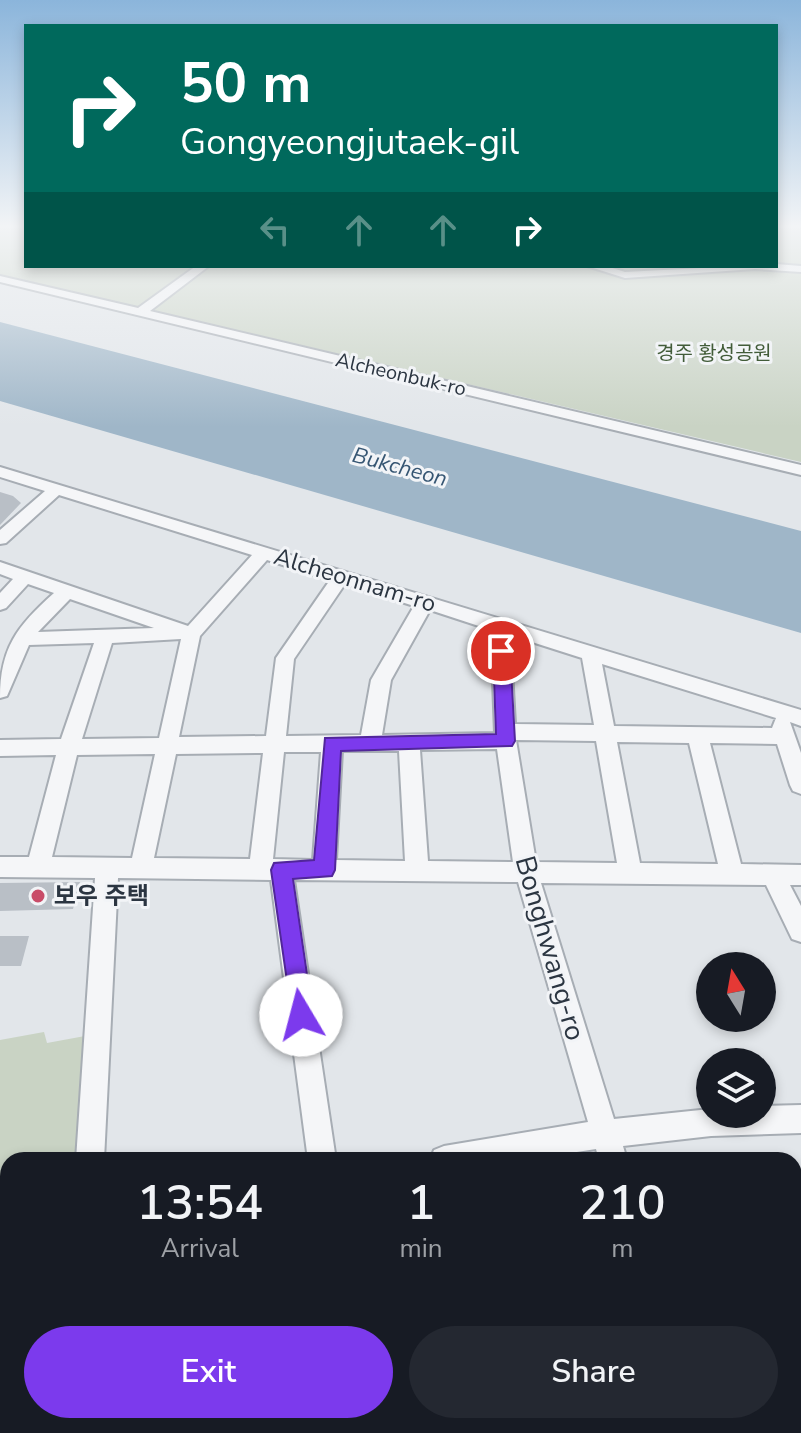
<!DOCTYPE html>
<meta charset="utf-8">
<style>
body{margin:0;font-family:"Nunito Sans","Noto Sans KR",sans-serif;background:#242831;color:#f1f3f6;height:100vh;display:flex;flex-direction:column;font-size:30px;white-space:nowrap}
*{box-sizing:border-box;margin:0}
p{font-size:26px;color:#9ea1a6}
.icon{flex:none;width:44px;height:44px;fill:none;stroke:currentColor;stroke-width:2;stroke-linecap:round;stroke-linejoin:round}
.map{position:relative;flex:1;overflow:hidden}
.sheet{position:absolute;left:0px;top:1152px;width:802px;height:282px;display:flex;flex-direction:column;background:#171b24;border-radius:24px 24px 0 0;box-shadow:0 4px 12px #0003}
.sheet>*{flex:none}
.top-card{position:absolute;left:24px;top:24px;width:754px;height:244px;border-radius:0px;box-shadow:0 4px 12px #0003;background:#00695c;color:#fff;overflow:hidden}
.needle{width:52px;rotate:349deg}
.tools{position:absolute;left:696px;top:952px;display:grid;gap:16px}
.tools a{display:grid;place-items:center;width:80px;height:80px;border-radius:50%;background:#171b24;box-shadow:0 4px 12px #0003;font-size:40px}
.pin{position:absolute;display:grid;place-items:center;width:68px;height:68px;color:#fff;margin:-34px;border:4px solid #fff;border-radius:50%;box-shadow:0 2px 8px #0007}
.me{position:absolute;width:88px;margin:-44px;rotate:352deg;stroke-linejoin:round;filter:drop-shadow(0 0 6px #0008)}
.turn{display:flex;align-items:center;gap:28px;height:168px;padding:0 24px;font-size:36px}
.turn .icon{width:104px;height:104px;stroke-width:2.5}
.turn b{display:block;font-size:56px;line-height:68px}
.lanes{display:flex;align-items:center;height:76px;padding:0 24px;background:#0003;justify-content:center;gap:40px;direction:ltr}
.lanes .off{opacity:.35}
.eta{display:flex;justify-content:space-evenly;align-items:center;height:136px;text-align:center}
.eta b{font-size:48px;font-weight:600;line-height:56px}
.action{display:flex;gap:16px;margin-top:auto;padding:16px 24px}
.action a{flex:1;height:92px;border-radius:48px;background:#7c3aed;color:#fff;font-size:32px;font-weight:600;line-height:92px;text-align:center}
.action a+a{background:#242831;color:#f1f3f6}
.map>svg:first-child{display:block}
.green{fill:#c9d3c4}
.water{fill:#9fb6c8}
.building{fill:#b9bfc6}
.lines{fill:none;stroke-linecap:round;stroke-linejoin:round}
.minor-casing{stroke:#a7adb4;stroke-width:4}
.minor{fill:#f5f6f8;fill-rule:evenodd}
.route{fill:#7c3aed;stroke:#51269a;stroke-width:2}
.poi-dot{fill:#c94d69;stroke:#f2f4f7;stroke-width:3}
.labels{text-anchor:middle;stroke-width:6;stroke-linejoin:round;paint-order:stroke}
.far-park-label{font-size:20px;fill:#425c39;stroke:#f2f4f7}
.far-street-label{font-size:20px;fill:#2b3541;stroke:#f2f4f7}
.far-water-label{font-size:22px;font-style:italic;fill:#365673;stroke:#f2f4f7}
.street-label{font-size:24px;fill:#2b3541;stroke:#f2f4f7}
.poi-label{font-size:24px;font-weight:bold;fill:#2b3541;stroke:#f2f4f7;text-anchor:start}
.near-street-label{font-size:28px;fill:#2b3541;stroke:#f2f4f7}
</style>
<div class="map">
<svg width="801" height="1433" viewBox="0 0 801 1433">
<rect width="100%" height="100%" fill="#e2e6ea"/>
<!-- green -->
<g class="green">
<polygon points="0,226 26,226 26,266 776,266 776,226 801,226 801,462 0,275"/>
<polygon points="44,1032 47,1043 85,1036 75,1160 8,1160 8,1221 0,1222 0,1040"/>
</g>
<!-- water -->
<polygon class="water" points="0,322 801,531 801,633 0,401"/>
<!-- building -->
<g class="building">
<polygon points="0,492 13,496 21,503 0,525"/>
<polygon points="80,882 73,909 0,911 0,883"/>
<polygon points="0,936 29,936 21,966 0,966"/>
<polygon points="8,1265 8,1372 0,1374 0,1266"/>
<polygon points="8,1422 8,1426 37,1426 36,1433 0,1433 0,1424"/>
<rect x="154" y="1426" width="59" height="7"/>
<polygon points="225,1426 284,1426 285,1433 226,1433"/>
<polygon points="286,1426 363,1426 364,1433 287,1433"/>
<polygon points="366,1426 409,1426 409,1427 367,1433"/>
</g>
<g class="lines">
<defs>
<g id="minor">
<polygon points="776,264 801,266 801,272 755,269 625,278 587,266 606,266 625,272"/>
<polygon points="196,266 209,266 150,311 801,465 801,475 0,282 0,276 138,308"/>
<path d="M 0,467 L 801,710 L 801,726 L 790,722 L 801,753 L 801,794 L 793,791 L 790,785 L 777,744 L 710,743 L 741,864 L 801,865 L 801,885 L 790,885 L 801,906 L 801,942 L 792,939 L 766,885 L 541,883 L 614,1119 L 710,1109 L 710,1114 L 762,1114 L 762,1106 L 801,1105 L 801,1133 L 711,1136 L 623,1146 L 627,1160 L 599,1160 L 596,1149 L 526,1160 L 430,1160 L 434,1150 L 444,1146 L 588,1122 L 518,882 L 294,880 L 336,1160 L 308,1160 L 271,880 L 118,878 L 104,1160 L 76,1160 L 95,878 L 0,877 L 0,857 L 29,857 L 56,755 L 0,756 L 0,740 L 61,739 L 94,643 L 29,645 L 7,696 L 0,698 C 0,648 17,626 54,593 L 28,584 L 6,608 L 0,610 L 0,593 L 13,579 L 0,574 L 0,562 L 188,626 L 252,555 L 59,495 L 6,543 L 0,544 L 0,530 L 45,491 L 0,477 ZM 267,560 L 330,580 L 276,658 L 266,736 L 179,737 L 200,636 ZM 345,584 L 414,606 L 371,680 L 361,735 L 286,736 L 294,659 ZM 70,599 L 154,628 L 38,632 ZM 430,610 L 491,630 L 495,733 L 382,735 L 391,680 ZM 510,635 L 582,658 L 594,725 L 515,724 ZM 181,639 L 159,738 L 82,739 L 112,643 ZM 602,664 L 776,718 L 772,728 L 614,726 ZM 516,740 L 596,741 L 617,863 L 536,862 ZM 617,742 L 689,743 L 718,864 L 640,863 ZM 497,749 L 513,862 L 428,861 L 420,750 ZM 342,751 L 399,751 L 405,861 L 336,860 ZM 284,752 L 321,752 L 313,860 L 273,859 ZM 263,753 L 250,859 L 154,858 L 176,754 ZM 155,754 L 132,858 L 52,857 L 77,755 Z"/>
<polygon points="8,1225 8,1255 0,1257 0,1227"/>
<rect x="58" y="1426" width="34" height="7"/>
<polygon points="201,1426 235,1426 236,1433 202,1433"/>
<polygon points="499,1426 561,1426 558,1433 496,1433"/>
<polygon points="676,1426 710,1426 712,1433 678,1433"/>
</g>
</defs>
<!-- minor casing -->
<use href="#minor" class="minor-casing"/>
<!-- minor -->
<use href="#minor" class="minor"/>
</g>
<!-- sky -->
<linearGradient id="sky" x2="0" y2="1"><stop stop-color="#8bb5db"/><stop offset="0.53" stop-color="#f2f4f6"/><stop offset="1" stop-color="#f2f4f6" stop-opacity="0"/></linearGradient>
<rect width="801" height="427" fill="url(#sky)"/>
<!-- route -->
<polygon class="route" points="501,645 510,651 515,741 512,746 341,751 335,870 332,876 293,879 313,1015 310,1023 301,1027 293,1023 271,870 274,863 314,860 325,738 496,734 493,651"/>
<!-- markers -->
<circle class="poi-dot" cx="38" cy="896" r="8"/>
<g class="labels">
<!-- far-park labels -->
<g class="far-park-label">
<text x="714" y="360">경주 황성공원</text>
</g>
<!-- far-street labels -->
<g class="far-street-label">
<text transform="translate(401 374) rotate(13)" y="7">Alcheonbuk-ro</text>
</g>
<!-- far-water labels -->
<g class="far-water-label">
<text transform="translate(400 466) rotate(15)" y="8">Bukcheon</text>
</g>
<!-- street labels -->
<g class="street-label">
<text transform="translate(355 580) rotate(17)" y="8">Alcheonnam-ro</text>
</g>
<!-- poi labels -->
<g class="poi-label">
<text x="54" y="904">보우 주택</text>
</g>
<!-- near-street labels -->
<g class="near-street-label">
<text transform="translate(551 948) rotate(74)" y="10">Bonghwang-ro</text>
</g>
</g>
</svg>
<div class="tools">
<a><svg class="needle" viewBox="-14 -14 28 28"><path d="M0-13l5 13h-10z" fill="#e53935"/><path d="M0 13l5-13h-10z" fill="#9ea1a6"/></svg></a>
<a><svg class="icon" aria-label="layers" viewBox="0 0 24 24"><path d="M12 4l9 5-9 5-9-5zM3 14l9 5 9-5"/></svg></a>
</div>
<div class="pin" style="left:501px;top:651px;background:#d93025"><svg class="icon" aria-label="arrive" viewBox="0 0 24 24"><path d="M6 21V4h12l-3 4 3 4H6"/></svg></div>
<svg class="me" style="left:301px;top:1015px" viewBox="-20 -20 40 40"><circle r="19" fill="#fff"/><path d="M0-13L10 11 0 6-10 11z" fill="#7c3aed"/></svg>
<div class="top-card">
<div class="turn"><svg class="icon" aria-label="right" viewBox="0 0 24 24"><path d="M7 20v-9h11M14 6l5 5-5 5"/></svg><div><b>50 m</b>Gongyeongjutaek-gil</div></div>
<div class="lanes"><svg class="icon off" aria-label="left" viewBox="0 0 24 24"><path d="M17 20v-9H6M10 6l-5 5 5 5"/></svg><svg class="icon off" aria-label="ahead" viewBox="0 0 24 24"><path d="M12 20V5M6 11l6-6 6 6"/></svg><svg class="icon off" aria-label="ahead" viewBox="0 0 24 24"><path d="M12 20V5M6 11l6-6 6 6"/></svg><svg class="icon" aria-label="right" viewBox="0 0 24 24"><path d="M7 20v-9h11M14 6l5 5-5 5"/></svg></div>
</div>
<section class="sheet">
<div class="eta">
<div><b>13:54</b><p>Arrival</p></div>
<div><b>1</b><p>min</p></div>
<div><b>210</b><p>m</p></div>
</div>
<div class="action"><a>Exit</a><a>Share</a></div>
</section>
</div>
